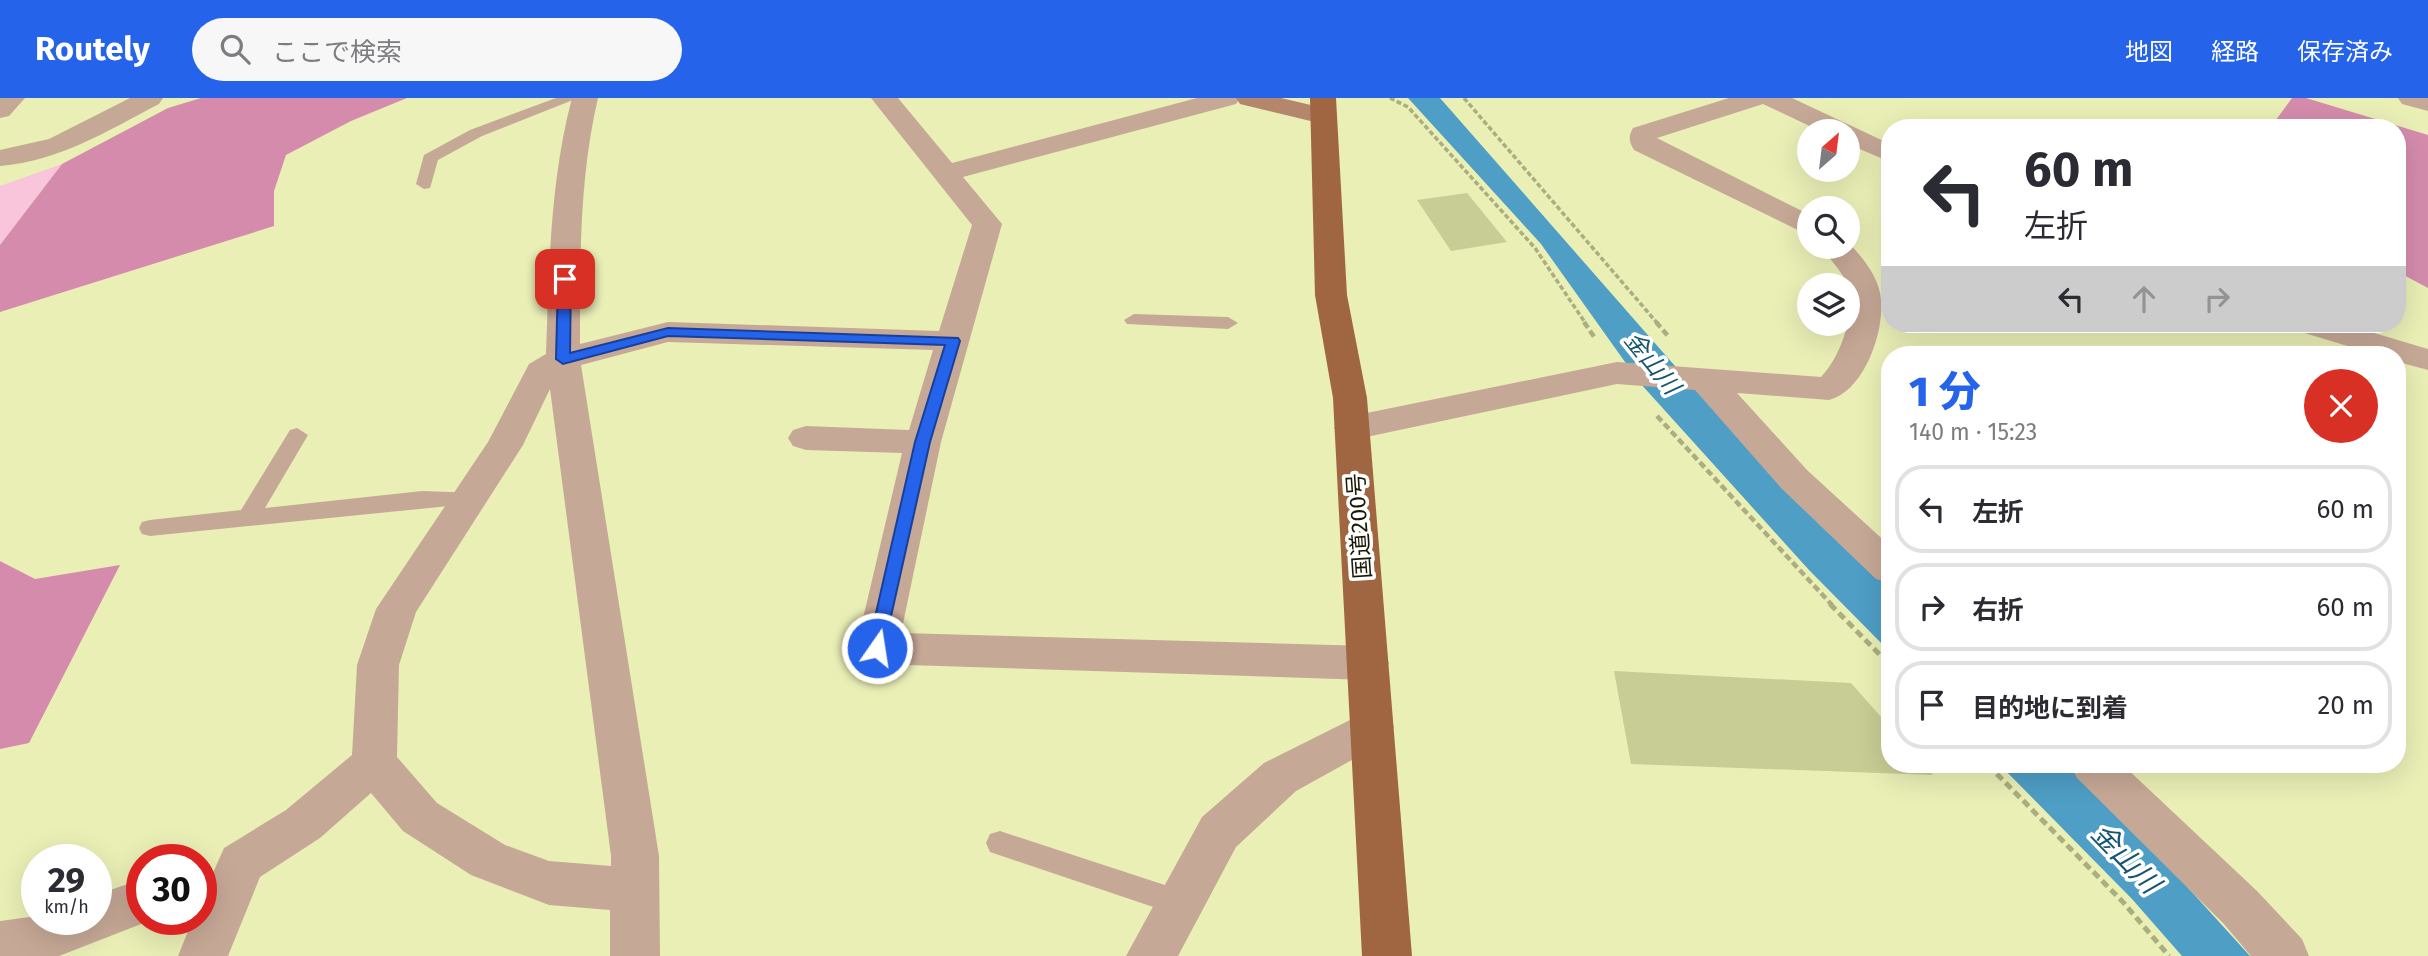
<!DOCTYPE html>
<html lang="ja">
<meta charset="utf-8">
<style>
body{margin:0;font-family:"Fira Sans","Noto Sans JP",sans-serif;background:#f7f7f7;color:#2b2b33;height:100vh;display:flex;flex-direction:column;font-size:26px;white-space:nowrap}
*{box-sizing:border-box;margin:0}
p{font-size:23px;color:#7c7c81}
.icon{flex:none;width:38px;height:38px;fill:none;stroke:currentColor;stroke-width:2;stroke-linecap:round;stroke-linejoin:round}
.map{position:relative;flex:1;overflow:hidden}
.side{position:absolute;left:1881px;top:248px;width:525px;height:427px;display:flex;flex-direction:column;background:#fff;border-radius:28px;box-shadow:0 7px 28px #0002}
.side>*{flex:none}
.top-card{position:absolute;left:1881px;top:21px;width:525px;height:214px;border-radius:28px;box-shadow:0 7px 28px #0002;background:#fff;color:#2b2b33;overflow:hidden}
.needle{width:46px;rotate:28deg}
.controls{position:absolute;left:1797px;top:21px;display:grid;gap:14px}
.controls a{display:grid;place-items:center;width:63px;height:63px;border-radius:50%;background:#fff;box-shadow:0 7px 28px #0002;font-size:35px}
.speed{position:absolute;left:21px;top:746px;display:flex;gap:14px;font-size:35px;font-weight:700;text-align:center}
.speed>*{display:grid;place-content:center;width:91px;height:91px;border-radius:50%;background:#fff;box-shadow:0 7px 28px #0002;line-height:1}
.speed small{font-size:18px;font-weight:400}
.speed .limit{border:10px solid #d22;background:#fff;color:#111}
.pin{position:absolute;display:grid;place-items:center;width:60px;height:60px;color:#fff;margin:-30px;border-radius:14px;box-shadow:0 4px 10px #0006}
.me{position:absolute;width:77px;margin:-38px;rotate:13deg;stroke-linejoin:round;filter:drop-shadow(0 0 5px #0008)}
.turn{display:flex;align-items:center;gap:24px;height:147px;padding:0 28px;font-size:32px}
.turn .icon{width:91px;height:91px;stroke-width:2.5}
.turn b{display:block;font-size:49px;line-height:60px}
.lanes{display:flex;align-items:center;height:66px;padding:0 28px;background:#0003;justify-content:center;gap:35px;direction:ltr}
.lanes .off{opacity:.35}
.round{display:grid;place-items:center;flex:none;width:74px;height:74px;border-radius:37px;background:#f7f7f7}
.headline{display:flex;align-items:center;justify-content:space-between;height:119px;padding:0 28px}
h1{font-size:42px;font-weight:800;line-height:52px;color:#2563eb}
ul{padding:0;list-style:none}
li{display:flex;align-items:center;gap:21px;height:88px;margin:0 14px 10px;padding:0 14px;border:4px solid #e1e1e2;border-radius:28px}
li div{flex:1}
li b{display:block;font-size:26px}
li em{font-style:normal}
header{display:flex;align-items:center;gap:42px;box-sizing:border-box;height:98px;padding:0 35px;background:#2563eb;color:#fff}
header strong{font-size:33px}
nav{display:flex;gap:38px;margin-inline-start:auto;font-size:24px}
.search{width:490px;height:63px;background:#f7f7f7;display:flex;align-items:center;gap:18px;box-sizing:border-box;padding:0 24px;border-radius:38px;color:#7c7c81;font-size:26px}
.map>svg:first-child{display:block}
.green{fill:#f9c5da}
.forest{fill:#d58cac}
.water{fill:#4e9ec5}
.building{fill:#c8cd95}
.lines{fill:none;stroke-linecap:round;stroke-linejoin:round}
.path-far2{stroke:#aaae80;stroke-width:3.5;stroke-dasharray:5 2.5;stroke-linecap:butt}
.path-far1{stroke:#aaae80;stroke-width:4.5;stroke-dasharray:7 3.5;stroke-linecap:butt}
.path{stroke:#aaae80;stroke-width:5;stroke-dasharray:8 4.5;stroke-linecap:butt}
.service{fill:#c6a896;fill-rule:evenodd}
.minor{fill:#c6a896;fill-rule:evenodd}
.secondary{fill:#b4876d;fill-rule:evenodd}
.trunk{fill:#a06642;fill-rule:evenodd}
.route{fill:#2563eb;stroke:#184099;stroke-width:2}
.labels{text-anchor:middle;stroke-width:7;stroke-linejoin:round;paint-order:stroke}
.street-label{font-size:23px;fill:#191a05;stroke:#fff}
.water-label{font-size:24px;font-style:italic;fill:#175672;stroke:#fff}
.near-water-label{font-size:28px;font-style:italic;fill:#175672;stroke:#fff}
</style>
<header>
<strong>Routely</strong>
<div class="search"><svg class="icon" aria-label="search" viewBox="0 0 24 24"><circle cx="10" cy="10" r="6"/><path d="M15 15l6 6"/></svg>ここで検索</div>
<nav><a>地図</a><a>経路</a><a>保存済み</a></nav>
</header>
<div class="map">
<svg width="2428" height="858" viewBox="0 0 2428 858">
<rect width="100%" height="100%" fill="#eaefb6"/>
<!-- green -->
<polygon class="green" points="62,66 0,147 0,88"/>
<!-- forest -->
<g class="forest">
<polygon points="201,0 407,0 351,23 286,57 274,93 274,128 0,214 0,147 62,66 168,10"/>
<polygon points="2292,0 2306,0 2428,37 2428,190 2398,174 2398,30 2270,30"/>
<polygon points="0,463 35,481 120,467 29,645 0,651"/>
</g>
<!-- water -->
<g class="water">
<polygon points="1408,0 1440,0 1696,292 1890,490 1890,554 1809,472 1640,285 1541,146"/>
<polygon points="2000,667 2072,667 2111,705 2250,858 2182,858 2132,801"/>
</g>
<!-- building -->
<g class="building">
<polygon points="1467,95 1507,144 1451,153 1417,102"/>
<polygon points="1614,573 1851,585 1890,629 1890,667 1924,667 1933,677 1631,666"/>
</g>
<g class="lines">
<!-- path-far2 -->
<g class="path-far2">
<polyline points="1390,0 1408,9 1535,150 1586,226"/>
<polyline points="1464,0 1658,226"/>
</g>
<!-- path-far1 -->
<g class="path-far1">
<polyline points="1584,224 1595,240"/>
<polyline points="1656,224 1668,238"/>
<polyline points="1657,318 1832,507"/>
</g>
<!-- path -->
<g class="path">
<polyline points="1830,506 1890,567"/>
<polyline points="1988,667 2122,803 2169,858"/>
</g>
<!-- service -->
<g class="service">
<polygon points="556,0 578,0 482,38 438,62 430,90 424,91 416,86 424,57 470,32"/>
<polygon points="1134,216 1228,219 1238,225 1228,231 1127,226 1124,222"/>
<polygon points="297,330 308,337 265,410 422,393 479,395 482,400 479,405 150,438 142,436 139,430 142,424 150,422 241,412 290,332"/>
<polygon points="1000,733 1180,792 1190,796 1195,805 1190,814 1180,818 990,754 986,745 990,736"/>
</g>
<!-- minor -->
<g class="minor">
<polygon points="0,0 25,0 9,18 0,20"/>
<path d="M 130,0 L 163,0 L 159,6 C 107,33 60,63 0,68 L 0,52 L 49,41 Z"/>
<path d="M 572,0 L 598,0 C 579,81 580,164 580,246 L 668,224 L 939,233 L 972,127 L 871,0 L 898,0 L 952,65 L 1197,0 L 1240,0 L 1236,6 L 963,79 L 1002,126 L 941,344 L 901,535 L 1368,548 L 1383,553 L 1389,565 L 1383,577 L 1368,582 L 877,566 L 862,561 L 856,550 L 902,355 L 806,352 L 793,348 L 788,340 L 793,332 L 806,328 L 909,332 L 933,252 L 668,244 L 581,267 L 659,758 L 660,858 L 610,858 L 610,812 L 549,807 L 471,777 L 403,733 L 371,695 L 320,740 L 260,779 L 228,858 L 178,858 L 193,821 L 201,821 L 201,802 L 224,750 L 286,712 L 352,657 L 357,567 L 376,511 L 488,344 L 529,266 L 546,256 C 549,171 550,83 572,0 ZM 550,291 L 611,758 L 611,768 L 549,763 L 505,747 L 437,705 L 397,659 L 399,567 L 416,514 L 523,347 Z"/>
<path d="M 1729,0 L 1792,0 L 1890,46 L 1890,64 L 1848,46 L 1848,33 L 1820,33 L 1763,6 L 1657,40 L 1810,117 L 1810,138 L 1634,52 C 1629,44 1628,38 1633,30 Z"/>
<polygon points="2398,0 2428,0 2428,13 2402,6"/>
<path d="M 1848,144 C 1861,158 1876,175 1880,195 C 1887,229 1865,293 1829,302 L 1737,295 L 1807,372 L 1890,448 L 1890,485 L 1876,481 L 1781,390 L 1695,292 L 1617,286 L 1352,342 L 1339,338 L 1334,330 L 1339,322 L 1352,318 L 1617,264 L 1821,279 C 1841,258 1855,217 1848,189 C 1844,175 1830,162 1821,149 L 1848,149 Z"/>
<polygon points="2294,226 2344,226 2428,251 2428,272 2398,264 2398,257 2377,257 2298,233"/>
<polygon points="1372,611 1388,616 1394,629 1388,642 1296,693 1236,749 1178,858 1126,858 1202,719 1264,665"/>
<polygon points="2070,667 2123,667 2257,793 2302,841 2309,858 2251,858 2223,825 2077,680"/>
<polygon points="142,781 142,821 154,821 59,858 0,858 0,823 37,818 37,821 96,821 96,797"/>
</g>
<!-- secondary -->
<polygon class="secondary" points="1236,0 1281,0 1332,12 1336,18 1332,24 1323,26 1240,6"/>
<!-- trunk -->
<polygon class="trunk" points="1310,0 1336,0 1347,197 1367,300 1412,858 1362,858 1333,300 1315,197"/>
</g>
<!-- route -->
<polygon class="route" points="565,177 571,181 570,255 668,230 958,240 960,243 930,344 883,554 871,554 868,550 915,344 945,247 668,238 563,266 556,261 558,181"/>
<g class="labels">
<!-- street labels -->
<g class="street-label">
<text transform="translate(1359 428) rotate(-94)" y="8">国道200号</text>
</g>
<!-- water labels -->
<g class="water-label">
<text transform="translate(1652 265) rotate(51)" y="8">金山川</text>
</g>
<!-- near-water labels -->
<g class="near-water-label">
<text transform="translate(2126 760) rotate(46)" y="10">金山川</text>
</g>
</g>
</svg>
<div class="controls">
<a><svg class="needle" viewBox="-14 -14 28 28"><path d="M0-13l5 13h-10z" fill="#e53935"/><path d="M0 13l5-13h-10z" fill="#7c7c81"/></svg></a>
<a><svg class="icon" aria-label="search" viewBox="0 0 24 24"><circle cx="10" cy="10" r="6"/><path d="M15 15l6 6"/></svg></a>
<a><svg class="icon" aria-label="layers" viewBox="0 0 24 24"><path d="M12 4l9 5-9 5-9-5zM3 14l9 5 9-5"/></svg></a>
</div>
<div class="speed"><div>29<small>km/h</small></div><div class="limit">30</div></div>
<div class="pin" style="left:565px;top:181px;background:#d93025"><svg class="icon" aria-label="arrive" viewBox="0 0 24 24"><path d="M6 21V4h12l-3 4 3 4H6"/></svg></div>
<svg class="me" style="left:877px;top:550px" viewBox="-20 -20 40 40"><circle r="17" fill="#2563eb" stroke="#fff" stroke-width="3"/><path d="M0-11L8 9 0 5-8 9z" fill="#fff"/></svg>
<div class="top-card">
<div class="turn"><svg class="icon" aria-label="left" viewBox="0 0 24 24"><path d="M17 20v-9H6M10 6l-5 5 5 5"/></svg><div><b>60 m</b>左折</div></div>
<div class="lanes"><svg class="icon" aria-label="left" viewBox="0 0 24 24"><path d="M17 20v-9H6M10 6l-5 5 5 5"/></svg><svg class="icon off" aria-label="ahead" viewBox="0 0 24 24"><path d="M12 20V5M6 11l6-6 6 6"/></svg><svg class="icon off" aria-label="right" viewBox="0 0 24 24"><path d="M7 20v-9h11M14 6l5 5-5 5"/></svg></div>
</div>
<section class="side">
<div class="headline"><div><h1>1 分</h1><p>140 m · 15:23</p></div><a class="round" style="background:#d93025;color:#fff"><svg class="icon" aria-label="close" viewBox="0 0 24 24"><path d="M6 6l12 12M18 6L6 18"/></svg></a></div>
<ul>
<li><svg class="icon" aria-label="left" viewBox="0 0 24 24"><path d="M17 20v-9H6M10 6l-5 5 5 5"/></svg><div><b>左折</b></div><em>60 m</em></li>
<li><svg class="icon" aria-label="right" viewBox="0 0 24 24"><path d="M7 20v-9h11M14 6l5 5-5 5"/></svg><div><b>右折</b></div><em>60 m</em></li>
<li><svg class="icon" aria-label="arrive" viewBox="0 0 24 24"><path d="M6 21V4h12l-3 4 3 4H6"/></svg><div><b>目的地に到着</b></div><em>20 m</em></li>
</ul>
</section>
</div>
